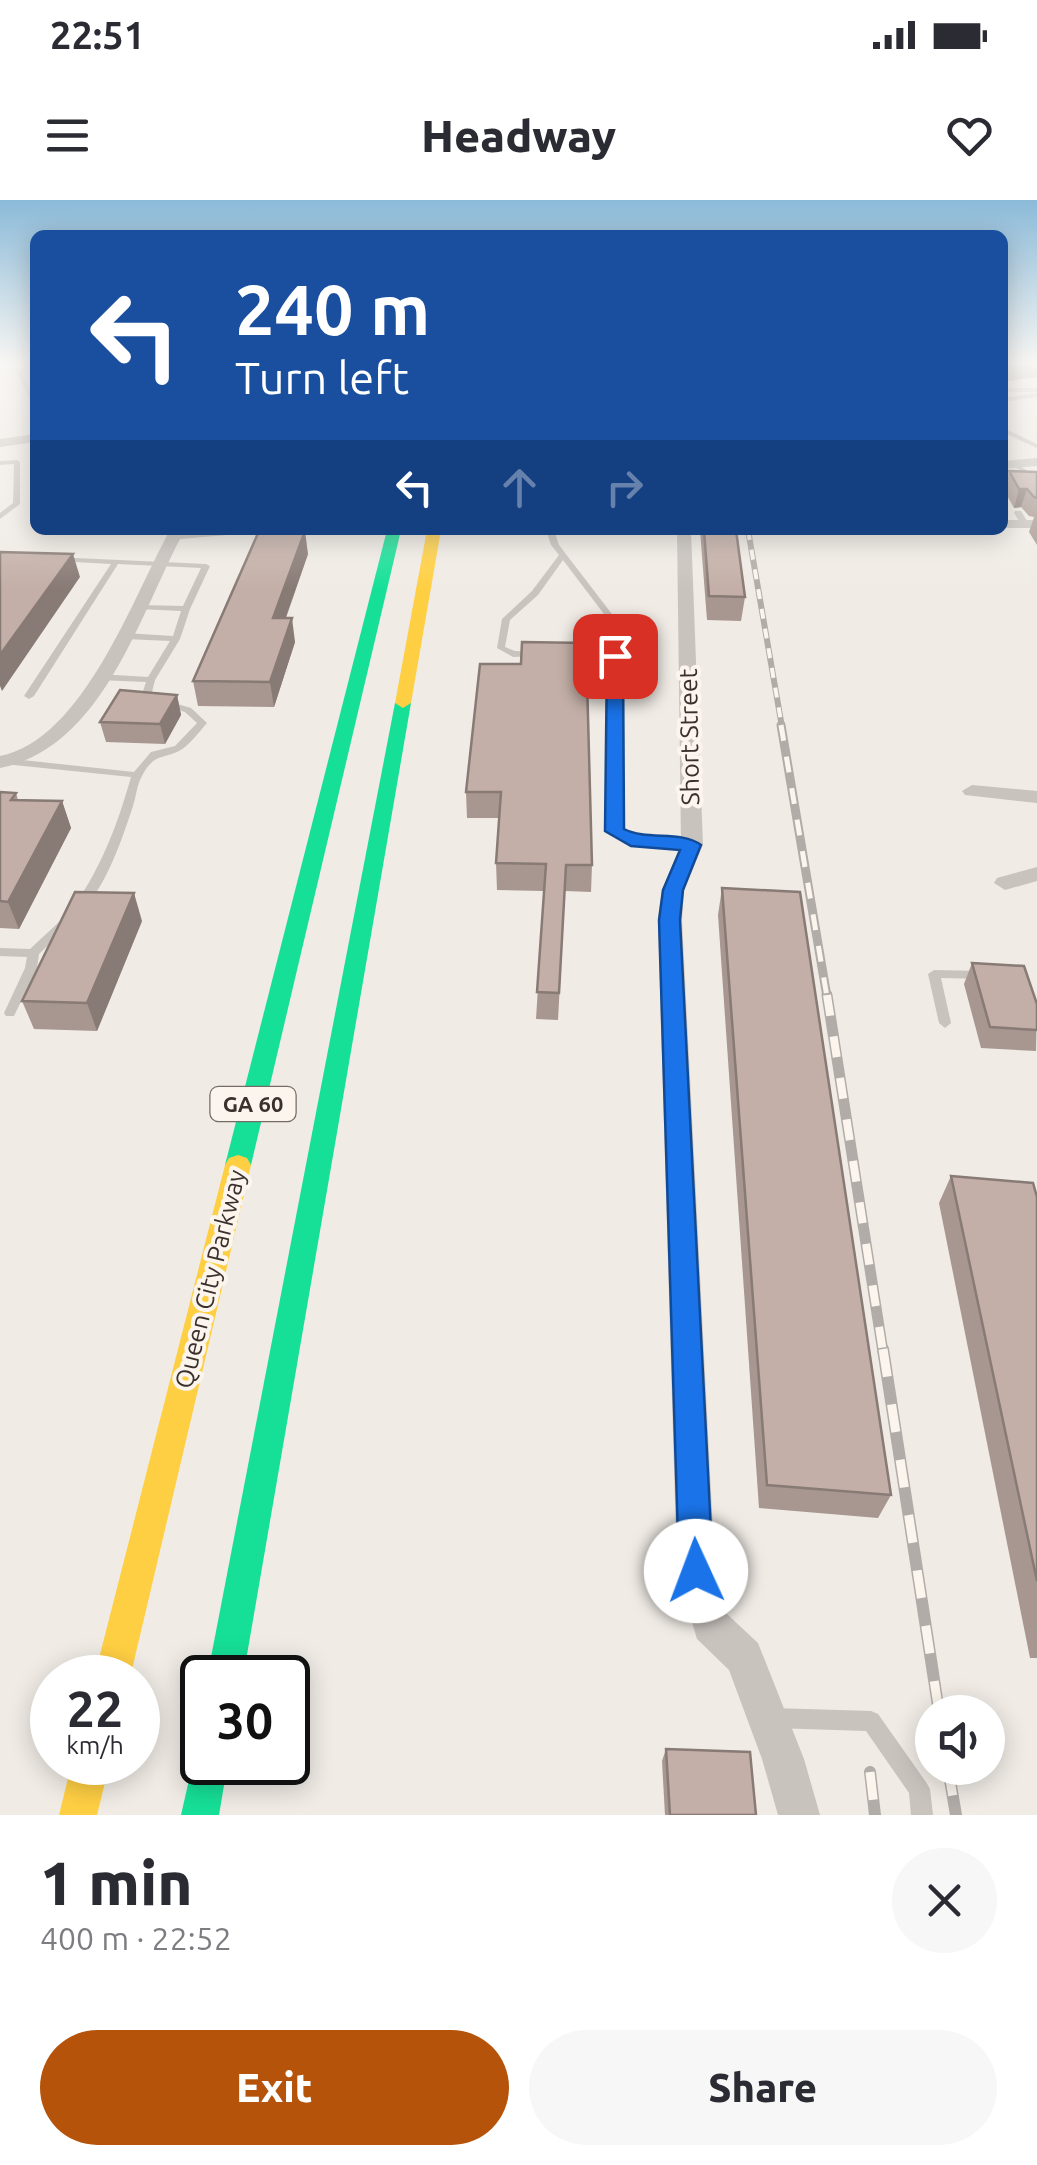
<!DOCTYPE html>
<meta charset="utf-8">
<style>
body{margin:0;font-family:Ubuntu,sans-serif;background:#f7f7f7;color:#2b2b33;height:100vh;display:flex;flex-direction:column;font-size:38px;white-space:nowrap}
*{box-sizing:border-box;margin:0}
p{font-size:32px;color:#7c7c81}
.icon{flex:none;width:55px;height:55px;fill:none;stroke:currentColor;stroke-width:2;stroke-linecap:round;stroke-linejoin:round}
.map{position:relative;height:1615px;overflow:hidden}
.sheet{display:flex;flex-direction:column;background:#fff;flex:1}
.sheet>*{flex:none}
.banner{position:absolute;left:30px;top:30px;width:978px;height:305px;border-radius:15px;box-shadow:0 5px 25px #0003;background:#1a4fa0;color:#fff;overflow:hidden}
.fabs{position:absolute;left:915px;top:1495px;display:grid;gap:20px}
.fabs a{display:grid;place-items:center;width:90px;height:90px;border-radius:50%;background:#fff;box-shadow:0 5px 25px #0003;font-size:50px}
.speed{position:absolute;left:30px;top:1455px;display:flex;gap:20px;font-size:50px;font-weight:700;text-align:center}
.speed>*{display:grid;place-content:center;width:130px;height:130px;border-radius:50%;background:#fff;box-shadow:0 5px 25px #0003;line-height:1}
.speed small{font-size:25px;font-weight:400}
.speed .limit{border:5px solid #111;border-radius:15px;background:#fff;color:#111}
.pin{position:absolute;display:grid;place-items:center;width:85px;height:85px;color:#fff;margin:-42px;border-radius:20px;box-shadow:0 5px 15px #0006}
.me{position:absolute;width:110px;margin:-55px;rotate:358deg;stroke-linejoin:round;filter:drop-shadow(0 0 8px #0008)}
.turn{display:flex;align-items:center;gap:35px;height:210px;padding:0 40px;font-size:45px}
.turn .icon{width:130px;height:130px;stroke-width:2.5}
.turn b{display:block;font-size:70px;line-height:85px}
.lanes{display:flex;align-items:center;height:95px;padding:0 40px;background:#0003;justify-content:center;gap:50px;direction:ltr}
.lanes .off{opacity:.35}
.round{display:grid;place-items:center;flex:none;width:105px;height:105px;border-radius:52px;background:#f7f7f7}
.summary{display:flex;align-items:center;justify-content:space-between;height:170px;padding:0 40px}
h1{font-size:60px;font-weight:800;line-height:75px}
.button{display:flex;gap:20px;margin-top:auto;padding:20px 40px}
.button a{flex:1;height:115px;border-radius:60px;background:#b45309;color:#fff;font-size:40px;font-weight:800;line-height:115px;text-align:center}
.button a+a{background:#f7f7f7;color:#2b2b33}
.status{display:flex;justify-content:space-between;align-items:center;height:70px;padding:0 50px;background:#fff;direction:ltr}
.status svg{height:28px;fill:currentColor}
header{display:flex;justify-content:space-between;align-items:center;height:130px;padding:0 40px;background:#fff;font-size:45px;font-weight:800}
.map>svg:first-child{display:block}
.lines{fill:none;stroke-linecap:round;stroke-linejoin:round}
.lane{fill:#c9c3be;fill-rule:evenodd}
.street{fill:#c9c3be;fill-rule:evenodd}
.fast{fill:#16e098;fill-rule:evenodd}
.slow{fill:#ffcf43;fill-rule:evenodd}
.rail-far3-casing{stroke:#b1aca8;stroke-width:6}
.rail-far2-casing{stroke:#b1aca8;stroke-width:9}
.rail-far1-casing{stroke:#b1aca8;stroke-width:11}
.rail-casing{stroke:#b1aca8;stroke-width:12}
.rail-far3{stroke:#fbf5ee;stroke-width:4;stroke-dasharray:10;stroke-linecap:butt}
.rail-far2{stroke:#fbf5ee;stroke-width:5;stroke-dasharray:16;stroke-linecap:butt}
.rail-far1{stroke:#fbf5ee;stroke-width:8;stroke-dasharray:21;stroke-linecap:butt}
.rail{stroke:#fbf5ee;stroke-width:9;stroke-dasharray:28;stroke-linecap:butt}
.wall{fill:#a89690}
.shaded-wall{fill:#887a75}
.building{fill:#c3afa7;stroke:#887a75;stroke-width:2.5}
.route{fill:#1a73e8;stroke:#114b97;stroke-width:2.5}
.labels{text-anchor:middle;stroke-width:8;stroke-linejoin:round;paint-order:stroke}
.shield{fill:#fbf5ee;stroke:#756b66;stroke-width:2.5}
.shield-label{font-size:22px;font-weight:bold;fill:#3b302b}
.street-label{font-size:25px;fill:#3b302b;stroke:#fbf5ee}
</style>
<div class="status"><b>22:51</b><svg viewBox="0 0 49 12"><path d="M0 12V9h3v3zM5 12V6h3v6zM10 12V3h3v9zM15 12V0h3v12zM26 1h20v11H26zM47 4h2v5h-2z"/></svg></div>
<header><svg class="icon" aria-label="menu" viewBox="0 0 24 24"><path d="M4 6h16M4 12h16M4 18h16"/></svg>Headway<svg class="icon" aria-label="heart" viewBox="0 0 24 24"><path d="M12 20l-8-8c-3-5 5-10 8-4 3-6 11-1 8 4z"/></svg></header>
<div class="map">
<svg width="1037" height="1615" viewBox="0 0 1037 1615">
<rect width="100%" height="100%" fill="#f0ebe5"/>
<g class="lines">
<!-- lane -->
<g class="lane">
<polygon points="27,163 33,163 23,174 35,197 35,204 32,202 17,174"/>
<rect x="1002" y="188" width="35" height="4"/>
<polygon points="1037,193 1037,197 1002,202 1002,198"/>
<polygon points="1002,227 1037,244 1037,248 1002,232"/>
<polygon points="17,260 20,262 20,304 0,319 0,313 13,303 14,264 0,265 0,261"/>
<polygon points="1014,262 1037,277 1037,282 1012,265 1011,264"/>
<polygon points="1015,311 1021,311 1029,324 1028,326 1022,326 1014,313"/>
<polygon points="546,330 554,330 559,345 618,422 619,630 633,637 692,642 696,643 697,645 696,647 631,643 609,631 610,458 572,458 568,455 572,452 610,453 610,422 563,360 538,395 510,420 505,447 515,451 540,452 540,456 513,457 497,448 502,419 532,391 559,355 551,345"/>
<path d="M 54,357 L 206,364 L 210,366 L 190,409 L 180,439 L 155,480 L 151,496 L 191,508 L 207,523 C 199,532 189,546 179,551 C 162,559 153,554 142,576 C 137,584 136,597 133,606 C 124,634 104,694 80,710 L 74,706 C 102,666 118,623 131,577 L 4,564 L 1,563 L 0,560 L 4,558 L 134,572 L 151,552 L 175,546 L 197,523 L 185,512 L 143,499 L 141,497 L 146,482 L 98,480 L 94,477 L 98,474 L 148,477 L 170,441 L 125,439 L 121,436 L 125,433 L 173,436 L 181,411 L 139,409 L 135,407 L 139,405 L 183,406 L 201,368 L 118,364 L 34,496 L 29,499 L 24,496 L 111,364 L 57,361 L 53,359 Z"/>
<polygon points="63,721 69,725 39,754 37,768 14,816 6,816 4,813 25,768 27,757 0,756 0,748 30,749 59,722"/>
<polygon points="934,770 985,771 991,775 985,779 941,778 951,823 945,828 939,823 928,774"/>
<polygon points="773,1508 871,1511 878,1514 926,1582 930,1589 933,1615 911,1615 909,1593 866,1531 773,1528 766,1525 763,1518 766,1511"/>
</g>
<!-- street -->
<g class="street">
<polygon points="35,234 35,242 0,247 0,239"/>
<polygon points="1037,258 1037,266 1002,269 1002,261"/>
<rect x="1002" y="320" width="35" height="8"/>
<path d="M 170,330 L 246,330 L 239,334 L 180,339 C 138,420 101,548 0,568 L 0,556 C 83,540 133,397 170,330 Z"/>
<polygon points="677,330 691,330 703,645 684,690 682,720 715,1371 727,1414 758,1443 804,1559 820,1615 778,1615 762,1559 729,1470 697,1439 677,1371 658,720 662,690 681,645"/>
<polygon points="972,585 1037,591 1037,603 965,595 962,591"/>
<polygon points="1037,667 1037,681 1005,690 994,683 997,678"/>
</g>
<!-- fast -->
<g class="fast">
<polygon points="387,330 401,330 251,965 247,972 238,975 229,972 225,965"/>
<polygon points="403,498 411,503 243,1478 207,1478 395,503"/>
<polygon points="202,1546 202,1562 228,1562 219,1615 181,1615 196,1549"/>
</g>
<!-- slow -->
<g class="slow">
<polygon points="427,330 441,330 411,503 403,508 395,503"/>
<polygon points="238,955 247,958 251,965 130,1478 94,1478 225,965 229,958"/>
<polygon points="72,1562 110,1562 97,1615 59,1615"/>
</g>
<defs>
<polyline id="rail-far3" points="748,330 782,527"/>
<polyline id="rail-far2" points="781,525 827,797"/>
<polyline id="rail-far1" points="827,795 883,1152"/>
<g id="rail">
<polyline points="883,1149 939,1512"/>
<polyline points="948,1568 956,1615"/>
<polyline points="870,1572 875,1615"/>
</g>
</defs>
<!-- rail-far3 casing -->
<use href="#rail-far3" class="rail-far3-casing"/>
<!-- rail-far2 casing -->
<use href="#rail-far2" class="rail-far2-casing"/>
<!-- rail-far1 casing -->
<use href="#rail-far1" class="rail-far1-casing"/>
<!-- rail casing -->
<use href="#rail" class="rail-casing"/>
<!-- rail-far3 -->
<use href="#rail-far3" class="rail-far3"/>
<!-- rail-far2 -->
<use href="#rail-far2" class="rail-far2"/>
<!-- rail-far1 -->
<use href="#rail-far1" class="rail-far1"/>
<!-- rail -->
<use href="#rail" class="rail"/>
</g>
<!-- wall -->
<g class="wall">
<polygon points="30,163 35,163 35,177 32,173"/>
<polygon points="1009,271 1037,272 1037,345 1029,332 1034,317 1029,316 1021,307 1014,308 1004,290"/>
<polygon points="700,330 736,330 745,397 741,421 707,420"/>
<polygon points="308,354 286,418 295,442 274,507 198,506 193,481"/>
<polygon points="480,464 592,665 591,692 565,691 558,820 536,819 544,691 497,690 496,663 499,618 467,618 466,592"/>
<polygon points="177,495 181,515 165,544 106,542 100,522"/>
<polygon points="0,592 16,593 18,600 62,601 71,628 19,729 0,728"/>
<polygon points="722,688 891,1295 878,1318 759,1308 718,715"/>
<polygon points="142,721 97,831 34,829 22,801"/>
<polygon points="972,763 1037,804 1036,851 981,848 964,784"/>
<polygon points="951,976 1037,997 1037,1458 1030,1458 939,1003"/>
<polygon points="666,1549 756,1615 665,1615 662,1561"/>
</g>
<!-- shaded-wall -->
<g class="shaded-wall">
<polygon points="1030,163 1037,163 1037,177 1002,182 1003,167"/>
<polygon points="1019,289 1027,289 1021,307 1014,308"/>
<polygon points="305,331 308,354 277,442 273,418"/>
<polygon points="73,354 80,377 2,491 0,486 0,455"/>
<polygon points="292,418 295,442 274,507 270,482"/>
<polygon points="177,495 181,515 165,544 160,524"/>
<polygon points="62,601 71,628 19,729 8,702"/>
<polygon points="134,693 142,721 97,831 87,803"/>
</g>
<!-- building -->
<g class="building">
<polygon points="1002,163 1030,163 1003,167"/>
<polygon points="1009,271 1037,272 1037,298 1034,297 1027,289 1019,289"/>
<polygon points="704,330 736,330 745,397 709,396"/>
<polygon points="259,331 305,331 273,418 292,418 270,482 193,481"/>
<polygon points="0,352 73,354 0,455"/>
<polygon points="522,442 586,443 592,665 566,665 559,793 537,792 546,664 496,663 501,592 466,592 480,464 521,464"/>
<polygon points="120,490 177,495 160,524 100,522"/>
<polygon points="0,592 16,593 11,600 62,601 8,702 0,701"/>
<polygon points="722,688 800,692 891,1295 767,1285"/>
<polygon points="75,692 134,693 87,803 22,801"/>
<polygon points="972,763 1024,766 1037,804 1037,830 990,827"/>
<polygon points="951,976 1033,983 1037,997 1037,1381"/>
<polygon points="666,1549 750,1552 756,1615 670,1615"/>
</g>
<!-- sky -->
<linearGradient id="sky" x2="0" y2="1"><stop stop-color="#8bbad8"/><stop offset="0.42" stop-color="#f8f6f3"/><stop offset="1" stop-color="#f8f6f3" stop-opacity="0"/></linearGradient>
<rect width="1037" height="389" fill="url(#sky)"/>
<!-- route -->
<path class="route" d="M 615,451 L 623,456 L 624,629 C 647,641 681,630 701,645 L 683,690 L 680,720 L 713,1371 L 708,1383 L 696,1388 L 684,1383 L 679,1371 L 659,720 L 663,690 L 680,650 L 631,646 L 605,631 L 607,456 Z"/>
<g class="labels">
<!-- shield labels -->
<rect class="shield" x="210.5" y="887" width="85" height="34" rx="8"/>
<g class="shield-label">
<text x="253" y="912">GA 60</text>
</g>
<!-- street labels -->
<g class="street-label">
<text transform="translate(689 537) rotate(-91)" y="9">Short Street</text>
<text transform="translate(210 1079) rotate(-76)" y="9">Queen City Parkway</text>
</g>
</g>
</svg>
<div class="fabs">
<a><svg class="icon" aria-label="sound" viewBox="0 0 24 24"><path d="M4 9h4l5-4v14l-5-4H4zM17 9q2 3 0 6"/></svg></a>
</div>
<div class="speed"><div>22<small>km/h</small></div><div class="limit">30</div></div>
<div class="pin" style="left:615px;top:456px;background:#d93025"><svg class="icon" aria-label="arrive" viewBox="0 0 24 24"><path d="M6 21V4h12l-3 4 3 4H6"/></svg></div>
<svg class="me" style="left:696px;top:1371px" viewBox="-20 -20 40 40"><circle r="19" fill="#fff"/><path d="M0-13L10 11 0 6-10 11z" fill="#1a73e8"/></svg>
<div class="banner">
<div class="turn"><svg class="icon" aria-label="left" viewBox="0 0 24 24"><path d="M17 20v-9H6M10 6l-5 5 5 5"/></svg><div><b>240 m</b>Turn left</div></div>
<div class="lanes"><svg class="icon" aria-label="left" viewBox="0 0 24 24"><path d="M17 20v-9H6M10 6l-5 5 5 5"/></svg><svg class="icon off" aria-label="ahead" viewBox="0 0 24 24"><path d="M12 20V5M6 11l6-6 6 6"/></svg><svg class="icon off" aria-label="right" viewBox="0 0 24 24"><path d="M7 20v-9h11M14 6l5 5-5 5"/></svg></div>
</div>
</div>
<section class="sheet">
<div class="summary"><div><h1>1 min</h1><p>400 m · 22:52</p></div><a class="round"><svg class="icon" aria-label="close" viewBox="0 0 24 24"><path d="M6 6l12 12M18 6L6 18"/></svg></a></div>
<div class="button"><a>Exit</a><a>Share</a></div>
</section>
